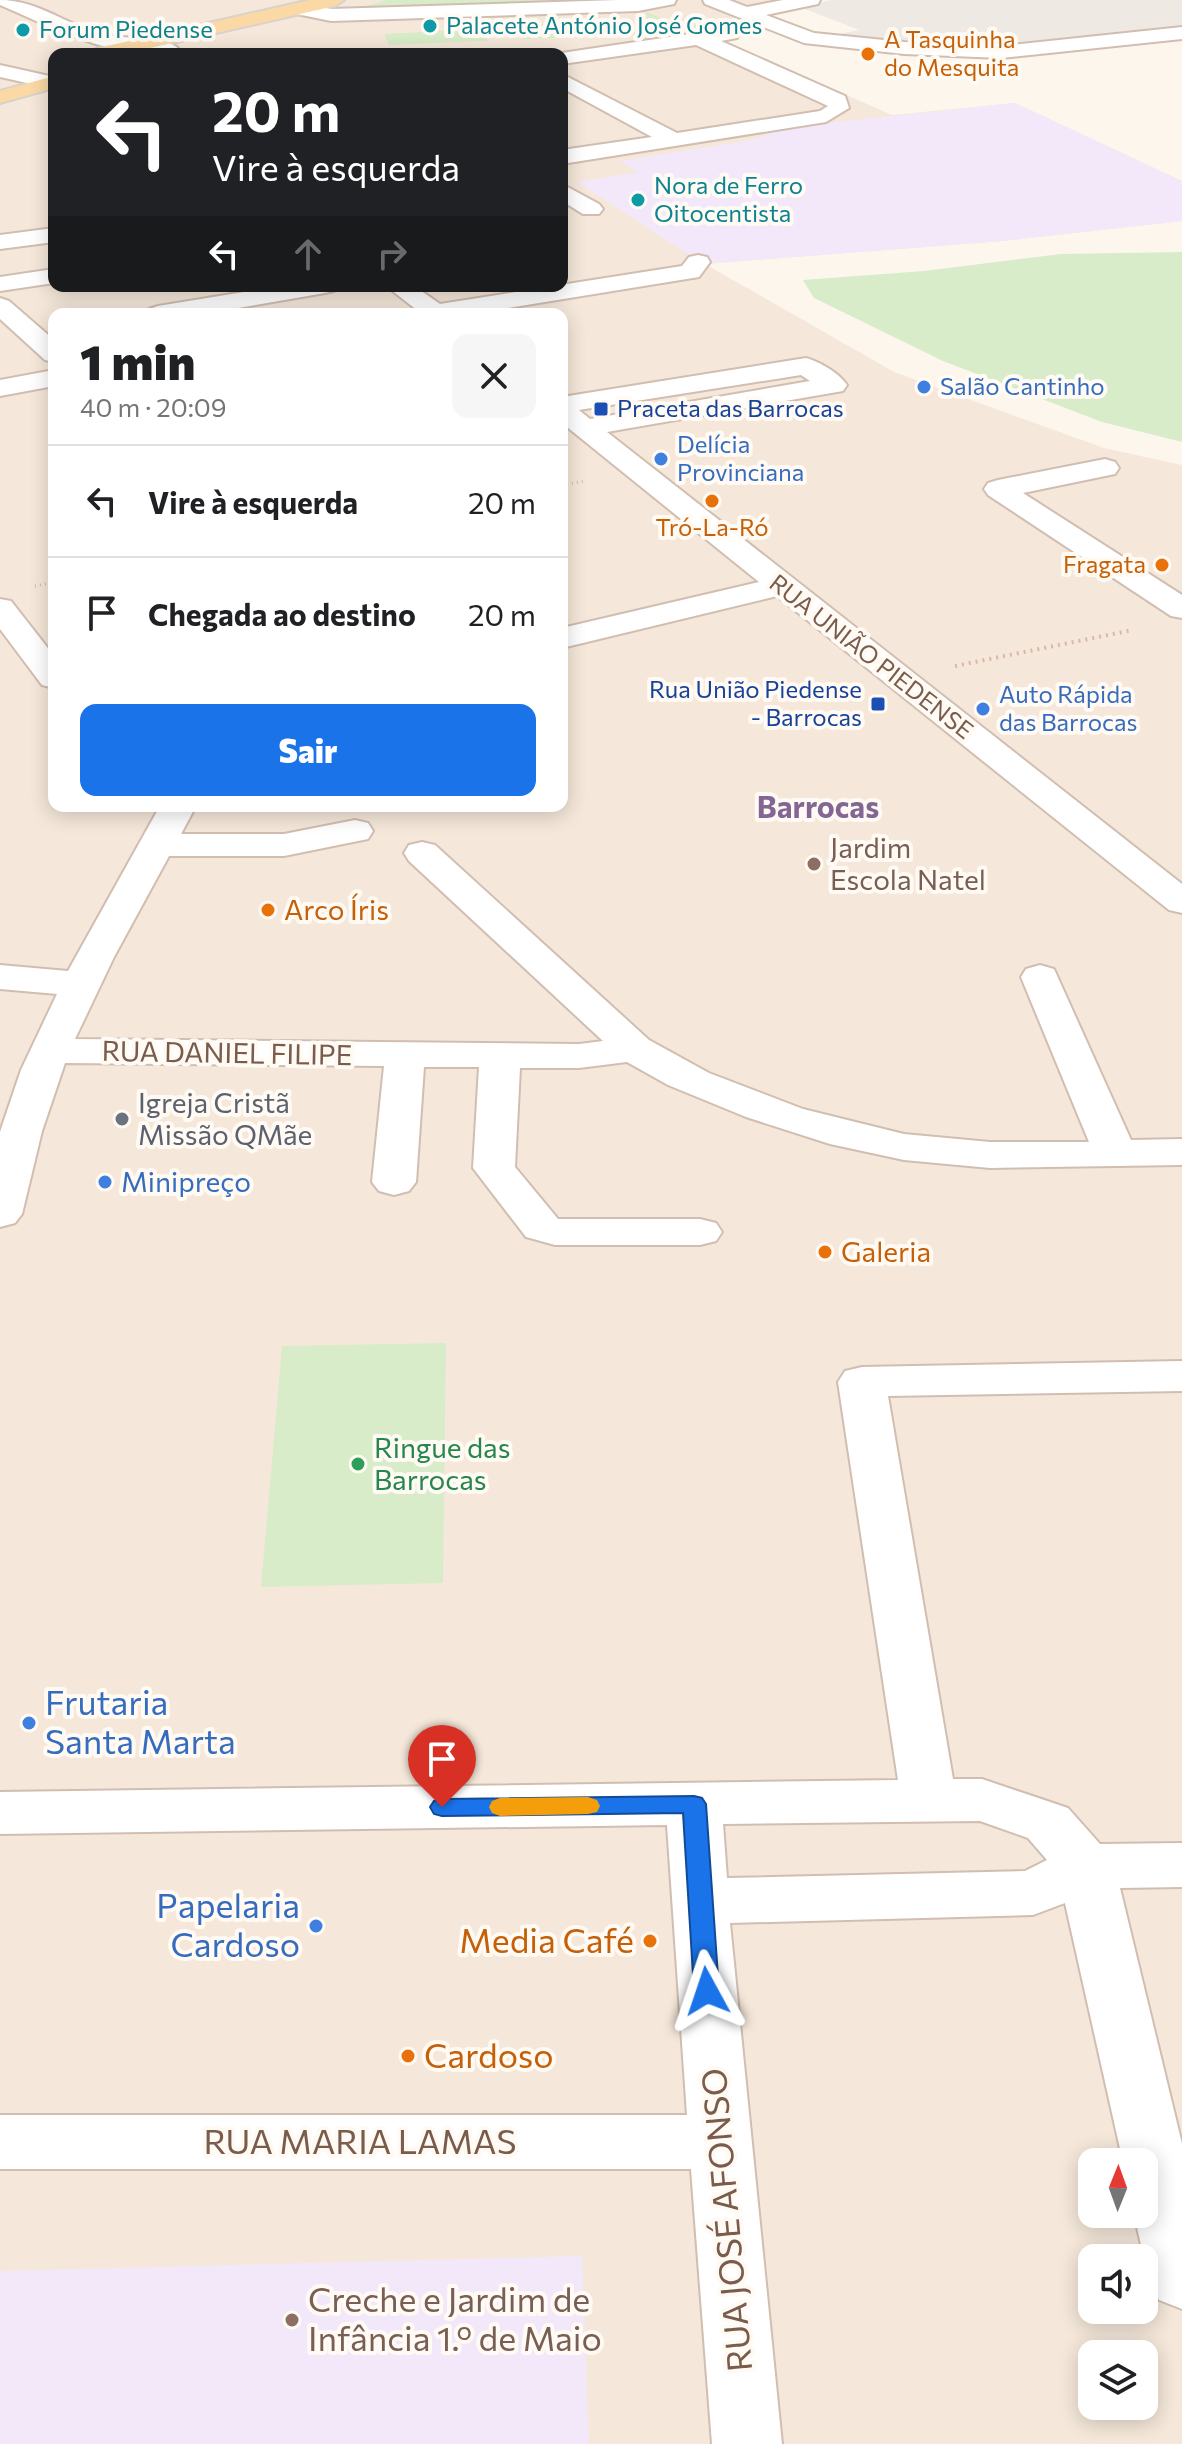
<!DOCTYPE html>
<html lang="pt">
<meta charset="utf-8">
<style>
body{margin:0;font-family:Commissioner,sans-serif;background:#f6f6f6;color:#202124;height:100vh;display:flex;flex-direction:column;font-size:30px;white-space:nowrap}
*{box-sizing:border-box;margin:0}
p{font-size:26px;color:#757577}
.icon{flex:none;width:44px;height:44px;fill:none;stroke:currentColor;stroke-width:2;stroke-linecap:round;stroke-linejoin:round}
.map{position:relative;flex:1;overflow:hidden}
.drawer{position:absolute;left:48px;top:308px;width:520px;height:504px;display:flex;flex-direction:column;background:#fff;border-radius:16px;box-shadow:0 4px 20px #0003}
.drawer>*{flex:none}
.hud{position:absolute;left:48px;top:48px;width:520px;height:244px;border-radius:16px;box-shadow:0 4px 20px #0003;background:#202124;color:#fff;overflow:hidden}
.needle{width:52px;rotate:1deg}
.tools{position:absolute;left:1078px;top:2148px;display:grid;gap:16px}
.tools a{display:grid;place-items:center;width:80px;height:80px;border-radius:16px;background:#fff;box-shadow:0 4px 20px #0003;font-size:40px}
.pin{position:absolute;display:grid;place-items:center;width:68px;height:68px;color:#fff;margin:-82px -34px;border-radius:50% 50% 50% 0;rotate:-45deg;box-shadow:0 0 8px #0007}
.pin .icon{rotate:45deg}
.me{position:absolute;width:88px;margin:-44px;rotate:355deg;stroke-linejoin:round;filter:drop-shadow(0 0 6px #0008)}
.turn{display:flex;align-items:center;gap:28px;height:168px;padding:0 32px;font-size:36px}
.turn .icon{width:104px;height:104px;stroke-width:2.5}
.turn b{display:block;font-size:56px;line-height:68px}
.lanes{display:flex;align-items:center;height:76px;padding:0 32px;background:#0003;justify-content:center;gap:40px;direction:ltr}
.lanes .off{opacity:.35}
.round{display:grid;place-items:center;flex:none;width:84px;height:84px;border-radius:16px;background:#f6f6f6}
.overview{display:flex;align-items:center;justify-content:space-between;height:136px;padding:0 32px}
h1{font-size:48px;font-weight:800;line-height:60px}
.action{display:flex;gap:16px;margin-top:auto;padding:16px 32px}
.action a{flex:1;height:92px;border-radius:16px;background:#1a73e8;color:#fff;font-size:32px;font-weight:800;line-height:92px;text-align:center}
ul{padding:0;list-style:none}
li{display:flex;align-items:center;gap:24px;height:112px;padding:0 32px;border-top:2px solid #e0e0e0}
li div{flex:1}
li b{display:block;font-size:30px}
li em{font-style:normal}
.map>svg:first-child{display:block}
.residential{fill:#f5e8da;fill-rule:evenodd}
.industrial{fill:#efe9e4}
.education{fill:#f3e8fa}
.green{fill:#d8ecc9}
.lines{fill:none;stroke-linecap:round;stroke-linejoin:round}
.minor-casing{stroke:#d1beb0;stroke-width:4}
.major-casing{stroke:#dad1cd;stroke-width:4}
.path-far1{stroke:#d9b8a5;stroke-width:3;stroke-dasharray:1 4;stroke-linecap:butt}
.path{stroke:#d9b8a5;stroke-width:4;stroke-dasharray:2 5;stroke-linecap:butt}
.minor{fill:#fff;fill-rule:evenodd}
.major{fill:#fbd9a5;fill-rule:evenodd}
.route{fill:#1a73e8;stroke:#114b97;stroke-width:2}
.slow{fill:#f59e0b}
.culture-dot{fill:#0f9aa8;stroke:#fffaf3;stroke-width:3}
.food-dot{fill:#e8710a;stroke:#fffaf3;stroke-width:3}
.shop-dot{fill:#3f7fe0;stroke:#fffaf3;stroke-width:3}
.transit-dot{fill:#1a4fb4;stroke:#fffaf3;stroke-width:3}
.education-dot{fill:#8d6e63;stroke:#fffaf3;stroke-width:3}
.worship-dot{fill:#6b7280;stroke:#fffaf3;stroke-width:3}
.leisure-dot{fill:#2e9e5b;stroke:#fffaf3;stroke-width:3}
.labels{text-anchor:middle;stroke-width:8;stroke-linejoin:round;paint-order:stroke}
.far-culture-label{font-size:24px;fill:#0d838f;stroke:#fffaf3;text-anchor:start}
.far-food-label{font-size:24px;fill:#c56008;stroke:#fffaf3;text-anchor:start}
.far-shop-label{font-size:24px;fill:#366cbe;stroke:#fffaf3;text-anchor:start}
.far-transit-label{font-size:24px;fill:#164399;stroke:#fffaf3;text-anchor:start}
.far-street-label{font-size:24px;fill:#7a5c4d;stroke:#fffaf3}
.education-label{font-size:28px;fill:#785e54;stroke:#fffaf3;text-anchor:start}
.food-label{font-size:28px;fill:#c56008;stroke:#fffaf3;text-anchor:start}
.street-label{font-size:28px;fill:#7a5c4d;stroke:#fffaf3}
.worship-label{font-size:28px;fill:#5b616d;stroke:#fffaf3;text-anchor:start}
.shop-label{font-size:28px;fill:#366cbe;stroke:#fffaf3;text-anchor:start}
.leisure-label{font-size:28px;fill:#27864d;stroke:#fffaf3;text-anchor:start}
.neighbourhood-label{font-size:30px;font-weight:bold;fill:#846695;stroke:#fffaf3}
.near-shop-label{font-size:34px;fill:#366cbe;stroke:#fffaf3;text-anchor:start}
.near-food-label{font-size:34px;fill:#c56008;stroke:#fffaf3;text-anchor:end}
.near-street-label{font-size:34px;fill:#7a5c4d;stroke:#fffaf3}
.near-education-label{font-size:34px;fill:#785e54;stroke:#fffaf3;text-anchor:start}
</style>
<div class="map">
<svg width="1182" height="2444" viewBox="0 0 1182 2444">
<rect width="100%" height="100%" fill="#fdf6ec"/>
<!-- residential -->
<path class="residential" d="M 0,0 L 813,0 L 749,13 L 778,27 L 719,39 L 892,115 L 1015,103 L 1182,181 L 1182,221 L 1003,241 L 705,264 L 894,372 L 1104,448 L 1182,465 L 1182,2444 L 0,2444 ZM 54,54 L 562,54 L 562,286 L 54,286 ZM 54,314 L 562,314 L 562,806 L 54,806 ZM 1092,2162 L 1144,2162 L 1144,2214 L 1092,2214 ZM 1092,2258 L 1144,2258 L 1144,2310 L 1092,2310 ZM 1092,2354 L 1144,2354 L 1144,2406 L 1092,2406 Z"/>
<!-- industrial -->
<polygon class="industrial" points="831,0 1182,0 1182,28 969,50 820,38 859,30 800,7"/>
<!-- education -->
<g class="education">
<polygon points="1015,103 1182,181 1182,221 1003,241 703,264 577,182 638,172 621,161 753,140 789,127"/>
<polygon points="582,2256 589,2444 0,2444 0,2271"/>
</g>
<!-- green -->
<g class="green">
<polygon points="386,0 642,0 362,11 361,8"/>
<polygon points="646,12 681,26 694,24 707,30 669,34 523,39 516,28 482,29 488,41 389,45 384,34 480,29 478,23 533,20 535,24 556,23 559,27 657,27 647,21"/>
<polygon points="1182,252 1182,442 1102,422 943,361 814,298 803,280 924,271 1061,254"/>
<polygon points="446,1343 443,1583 261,1587 282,1346"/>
</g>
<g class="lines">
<defs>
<g id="minor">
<path d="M 0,0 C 39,0 69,27 106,35 C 124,39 168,37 179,49 L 176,53 C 115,61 54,28 0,5 Z"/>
<polygon points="618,0 676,0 674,4 638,11 331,21 292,13 290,9 299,3 331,9"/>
<polygon points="703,0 729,0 747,7 783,0 820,0 818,4 766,15 814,33 904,42 1001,46 1182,27 1182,39 1001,58 904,54 804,43 705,4"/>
<polygon points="730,28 740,34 737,38 721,41 845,96 849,108 826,122 562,164 562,150 652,137 562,88 562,74 677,133 820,111 828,106 696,45 562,64 562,54 555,54"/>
<polygon points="0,65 54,77 54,89 0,77"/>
<polygon points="562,184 599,204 603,209 599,214 583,214 562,201"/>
<polygon points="54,228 54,242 0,249 0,235"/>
<polygon points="698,255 707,257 710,262 699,277 471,314 422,314 386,286 414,286 440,304 682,266 689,257"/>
<polygon points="54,269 54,283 0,291 0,277"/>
<polygon points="281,286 337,286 334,291 325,293 203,314 145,314 149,309 158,306"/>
<polygon points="0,298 9,301 54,340 54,362 45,360 0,319"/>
<path d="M 806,358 C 820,362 839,373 847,385 L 843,391 L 607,432 L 1182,884 L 1182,913 L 1169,910 L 777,596 L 562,648 L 562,628 L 759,582 L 562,423 L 562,397 ZM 801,375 L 810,381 L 590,419 L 579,410 Z"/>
<polygon points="54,370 54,386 0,396 0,380"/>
<polygon points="1105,459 1115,462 1119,468 1115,474 1023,493 1182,595 1182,618 1171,616 988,495 984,489 988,483 998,480"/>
<polygon points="0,599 11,601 54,656 54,688 42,685 0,629"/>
<polygon points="160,806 196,806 181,834 284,834 355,820 368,823 373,831 368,839 284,856 169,856 114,957 75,1039 579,1044 603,1041 409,861 404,853 409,845 422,842 435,845 649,1040 709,1073 803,1109 904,1134 990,1142 1089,1142 1021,977 1026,969 1040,965 1054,969 1131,1140 1182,1139 1182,1165 990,1168 904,1160 830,1144 746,1117 668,1085 627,1062 579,1068 520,1068 515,1167 558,1219 700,1219 716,1223 722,1232 716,1241 700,1245 555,1245 526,1237 473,1168 479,1067 424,1067 416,1182 409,1191 394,1195 379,1191 372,1182 384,1066 65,1063 42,1131 22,1214 15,1223 0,1227 0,1132 21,1070 57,994 0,989 0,965 68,971"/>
<path d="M 1182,1361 L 1182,1391 L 888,1396 L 953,1779 L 982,1779 L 1068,1808 L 1100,1844 L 1182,1843 L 1182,1887 L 1120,1888 L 1182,2144 L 1182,2309 L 1159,2300 L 1149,2280 L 1134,2214 L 1144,2214 L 1144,2162 L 1123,2162 L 1065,1903 L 1033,1915 L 730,1923 L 782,2444 L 712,2444 L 691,2169 L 0,2169 L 0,2115 L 687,2115 L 667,1825 L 0,1834 L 0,1792 L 898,1780 L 838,1382 L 845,1371 L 862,1367 ZM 980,1821 L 1028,1838 L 1047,1860 L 1025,1871 L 727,1878 L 723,1824 Z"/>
</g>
<g id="major">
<polygon points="310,0 344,0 335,6 124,54 88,54 98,48"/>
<polygon points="54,76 54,88 0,103 0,91"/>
</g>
</defs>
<!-- minor casing -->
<use href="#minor" class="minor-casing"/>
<!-- major casing -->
<use href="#major" class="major-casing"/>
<!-- path-far1 -->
<g class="path-far1">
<polyline points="562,485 585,481"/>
<polyline points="35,586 54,582"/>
</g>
<!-- path -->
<polyline class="path" points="955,666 1133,630"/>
<!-- minor -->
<use href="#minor" class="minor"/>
<!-- major -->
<use href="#major" class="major"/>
</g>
<!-- route -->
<polygon class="route" points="694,1796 702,1798 706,1804 719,1991 716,1998 707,2001 698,1998 694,1991 683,1813 442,1816 434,1814 430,1807 434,1801 442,1799"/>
<!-- slow -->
<polygon class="slow" points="588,1797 597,1800 600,1806 597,1812 588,1814 500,1816 492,1813 489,1807 492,1801 500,1798"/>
<!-- markers -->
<g class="culture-dot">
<circle cx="430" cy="26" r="8"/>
<circle cx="23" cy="30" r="8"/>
<circle cx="638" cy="200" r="8"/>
</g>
<g class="food-dot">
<circle cx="868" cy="54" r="8"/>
<circle cx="712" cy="501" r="8"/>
<circle cx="1162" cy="565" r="8"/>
<circle cx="268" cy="910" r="8"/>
<circle cx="825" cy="1252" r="8"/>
<circle cx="650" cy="1941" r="8"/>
<circle cx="408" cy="2056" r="8"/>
</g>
<g class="shop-dot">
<circle cx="924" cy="387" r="8"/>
<circle cx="661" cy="459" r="8"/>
<circle cx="983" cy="709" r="8"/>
<circle cx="105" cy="1182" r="8"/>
<circle cx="29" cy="1723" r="8"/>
<circle cx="316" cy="1926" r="8"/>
</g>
<g class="transit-dot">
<rect x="593" y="401" width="16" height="16" rx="4"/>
<rect x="870" y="696" width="16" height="16" rx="4"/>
</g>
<g class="education-dot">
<circle cx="814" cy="864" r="8"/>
<circle cx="292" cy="2320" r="8"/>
</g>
<circle class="worship-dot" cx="122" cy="1119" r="8"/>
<circle class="leisure-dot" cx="358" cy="1464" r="8"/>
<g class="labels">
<!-- far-culture labels -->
<g class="far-culture-label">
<text x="446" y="34">Palacete António José Gomes</text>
<text x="39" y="38">Forum Piedense</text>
<text x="654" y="194">Nora de Ferro<tspan x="654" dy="28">Oitocentista</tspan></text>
</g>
<!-- far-food labels -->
<g class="far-food-label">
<text x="884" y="48">A Tasquinha<tspan x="884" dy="28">do Mesquita</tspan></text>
<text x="712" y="536" text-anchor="middle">Tró-La-Ró</text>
<text x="1146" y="573" text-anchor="end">Fragata</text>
</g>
<!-- far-shop labels -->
<g class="far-shop-label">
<text x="940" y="395">Salão Cantinho</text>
<text x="677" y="453">Delícia<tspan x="677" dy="28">Provinciana</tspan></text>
<text x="999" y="703">Auto Rápida<tspan x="999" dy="28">das Barrocas</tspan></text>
</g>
<!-- far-transit labels -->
<g class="far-transit-label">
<text x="617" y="417">Praceta das Barrocas</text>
<text x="862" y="698" text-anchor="end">Rua União Piedense<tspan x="862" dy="28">- Barrocas</tspan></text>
</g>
<!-- far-street labels -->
<g class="far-street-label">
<text transform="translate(871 657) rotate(38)" y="8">RUA UNIÃO PIEDENSE</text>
</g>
<!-- education labels -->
<g class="education-label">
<text x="830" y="858">Jardim<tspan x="830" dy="32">Escola Natel</tspan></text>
</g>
<!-- food labels -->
<g class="food-label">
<text x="284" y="920">Arco Íris</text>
<text x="841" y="1262">Galeria</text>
</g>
<!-- street labels -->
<g class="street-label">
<text transform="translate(227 1053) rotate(1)" y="10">RUA DANIEL FILIPE</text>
</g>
<!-- worship labels -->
<g class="worship-label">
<text x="138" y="1113">Igreja Cristã<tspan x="138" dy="32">Missão QMãe</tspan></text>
</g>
<!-- shop labels -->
<g class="shop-label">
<text x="121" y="1192">Minipreço</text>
</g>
<!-- leisure labels -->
<g class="leisure-label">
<text x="374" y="1458">Ringue das<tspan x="374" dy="32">Barrocas</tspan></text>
</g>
<!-- neighbourhood labels -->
<g class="neighbourhood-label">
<text x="818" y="818">Barrocas</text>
</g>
<!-- near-shop labels -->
<g class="near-shop-label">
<text x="45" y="1715">Frutaria<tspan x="45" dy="39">Santa Marta</tspan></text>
<text x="300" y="1918" text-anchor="end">Papelaria<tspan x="300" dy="39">Cardoso</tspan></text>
</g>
<!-- near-food labels -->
<g class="near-food-label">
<text x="634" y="1953">Media Café</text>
<text x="424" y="2068" text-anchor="start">Cardoso</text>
</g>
<!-- near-street labels -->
<g class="near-street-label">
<text x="360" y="2154">RUA MARIA LAMAS</text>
<text transform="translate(727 2220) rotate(-95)" y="12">RUA JOSÉ AFONSO</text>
</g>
<!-- near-education labels -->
<g class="near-education-label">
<text x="308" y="2312">Creche e Jardim de<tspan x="308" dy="39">Infância 1.º de Maio</tspan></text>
</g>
</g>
</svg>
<div class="tools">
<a><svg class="needle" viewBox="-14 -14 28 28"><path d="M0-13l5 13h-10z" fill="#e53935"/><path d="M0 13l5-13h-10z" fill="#757577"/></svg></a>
<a><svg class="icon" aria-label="sound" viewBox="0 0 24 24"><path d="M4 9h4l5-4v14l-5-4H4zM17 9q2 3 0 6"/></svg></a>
<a><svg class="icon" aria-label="layers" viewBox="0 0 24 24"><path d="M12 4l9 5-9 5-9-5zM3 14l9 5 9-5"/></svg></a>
</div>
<div class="pin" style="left:442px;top:1807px;background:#d93025"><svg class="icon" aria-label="arrive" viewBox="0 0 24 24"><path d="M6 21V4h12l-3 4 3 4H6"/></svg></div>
<svg class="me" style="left:707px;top:1991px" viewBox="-20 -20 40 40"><path d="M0-17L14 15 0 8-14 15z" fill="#1a73e8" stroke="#fff" stroke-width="4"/></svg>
<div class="hud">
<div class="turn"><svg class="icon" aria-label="left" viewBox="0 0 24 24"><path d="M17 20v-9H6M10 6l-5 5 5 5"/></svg><div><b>20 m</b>Vire à esquerda</div></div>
<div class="lanes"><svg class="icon" aria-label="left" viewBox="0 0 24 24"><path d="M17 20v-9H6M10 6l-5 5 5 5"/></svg><svg class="icon off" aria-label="ahead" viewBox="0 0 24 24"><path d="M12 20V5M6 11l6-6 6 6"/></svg><svg class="icon off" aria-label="right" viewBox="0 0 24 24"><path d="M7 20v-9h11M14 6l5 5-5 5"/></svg></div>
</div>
<section class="drawer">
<div class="overview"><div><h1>1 min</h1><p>40 m · 20:09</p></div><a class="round"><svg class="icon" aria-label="close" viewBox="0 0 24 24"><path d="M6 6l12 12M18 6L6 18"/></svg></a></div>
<ul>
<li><svg class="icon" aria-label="left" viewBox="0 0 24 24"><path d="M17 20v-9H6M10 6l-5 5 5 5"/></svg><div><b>Vire à esquerda</b></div><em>20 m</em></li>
<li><svg class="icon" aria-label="arrive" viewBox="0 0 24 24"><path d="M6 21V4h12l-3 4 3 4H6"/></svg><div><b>Chegada ao destino</b></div><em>20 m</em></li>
</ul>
<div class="action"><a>Sair</a></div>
</section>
</div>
